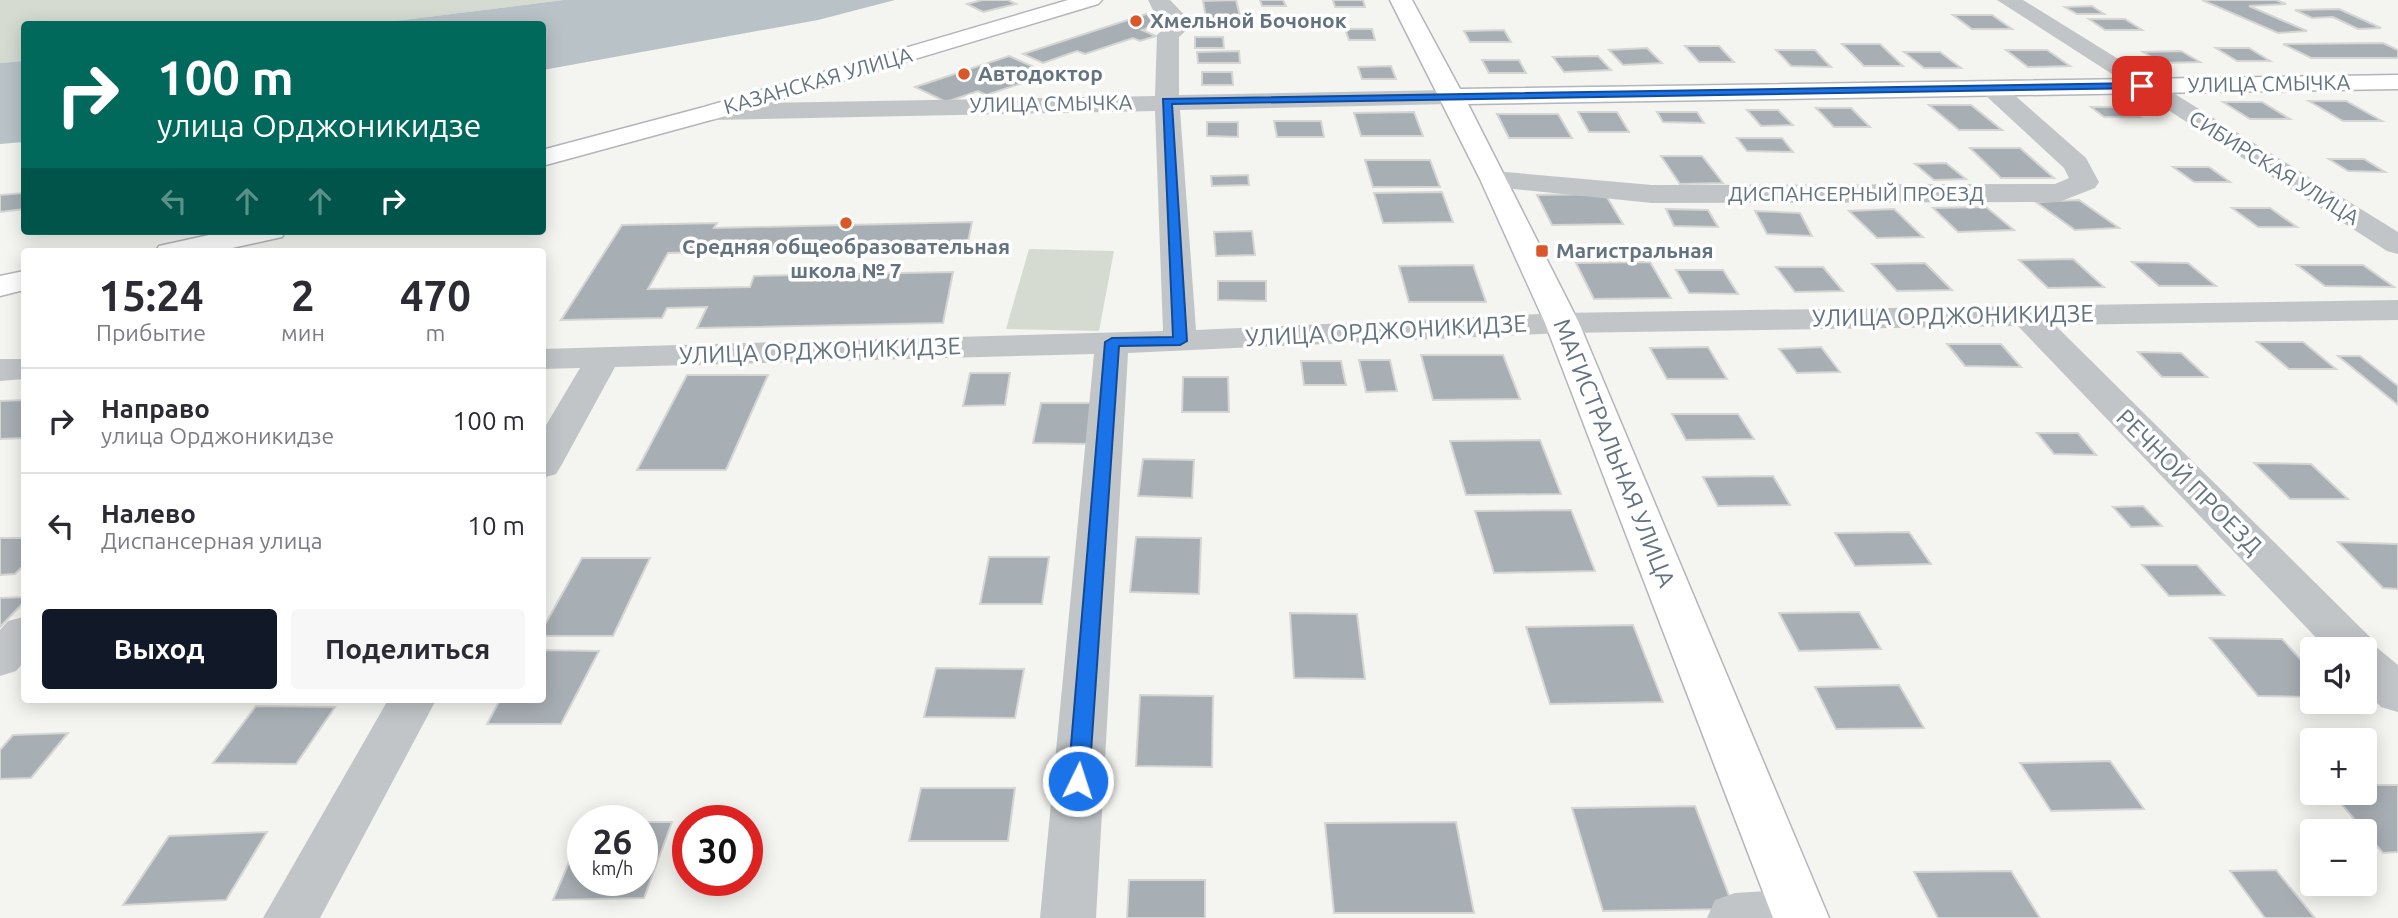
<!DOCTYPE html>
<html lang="ru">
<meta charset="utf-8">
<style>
body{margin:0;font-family:Ubuntu,sans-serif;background:#f7f7f7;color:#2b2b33;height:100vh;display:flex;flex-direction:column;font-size:26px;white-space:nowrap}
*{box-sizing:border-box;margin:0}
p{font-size:23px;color:#7c7c81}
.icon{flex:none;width:38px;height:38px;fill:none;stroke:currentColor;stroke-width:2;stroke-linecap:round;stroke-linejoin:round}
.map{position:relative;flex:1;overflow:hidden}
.drawer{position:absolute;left:21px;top:248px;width:525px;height:455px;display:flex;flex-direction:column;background:#fff;border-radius:7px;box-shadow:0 4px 18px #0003}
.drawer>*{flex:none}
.guide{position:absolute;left:21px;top:21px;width:525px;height:214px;border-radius:7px;box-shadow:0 4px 18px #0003;background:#00695c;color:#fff;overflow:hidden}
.fabs{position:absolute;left:2300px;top:637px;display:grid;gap:14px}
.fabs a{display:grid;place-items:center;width:77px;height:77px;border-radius:7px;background:#fff;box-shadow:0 4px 18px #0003;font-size:35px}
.speed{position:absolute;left:567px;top:805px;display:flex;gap:14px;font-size:35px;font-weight:700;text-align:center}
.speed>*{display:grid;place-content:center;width:91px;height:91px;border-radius:50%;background:#fff;box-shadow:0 4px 18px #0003;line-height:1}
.speed small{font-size:18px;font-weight:400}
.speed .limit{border:10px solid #d22;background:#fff;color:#111}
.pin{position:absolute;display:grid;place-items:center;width:60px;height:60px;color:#fff;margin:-30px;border-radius:14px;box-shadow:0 4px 10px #0006}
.me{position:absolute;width:77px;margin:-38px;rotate:4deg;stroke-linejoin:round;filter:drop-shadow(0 0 5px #0008)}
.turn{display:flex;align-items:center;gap:24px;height:147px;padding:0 21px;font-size:32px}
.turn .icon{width:91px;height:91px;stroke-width:2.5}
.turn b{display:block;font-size:49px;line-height:60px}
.lanes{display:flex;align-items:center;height:66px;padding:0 21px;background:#0003;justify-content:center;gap:35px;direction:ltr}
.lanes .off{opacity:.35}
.eta{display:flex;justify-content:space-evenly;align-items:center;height:119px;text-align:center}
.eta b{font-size:42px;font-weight:700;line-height:49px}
.button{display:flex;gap:14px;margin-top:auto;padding:14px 21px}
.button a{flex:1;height:80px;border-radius:7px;background:#111827;color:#fff;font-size:28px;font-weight:700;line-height:80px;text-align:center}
.button a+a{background:#f7f7f7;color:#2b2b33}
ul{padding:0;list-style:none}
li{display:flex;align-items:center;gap:21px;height:105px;padding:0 21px;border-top:2px solid #e1e1e2}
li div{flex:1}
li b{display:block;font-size:26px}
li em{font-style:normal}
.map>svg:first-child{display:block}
.green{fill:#d5dbd1}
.water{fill:#b9c3c7}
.building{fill:#a8afb4;stroke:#d5d5d3;stroke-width:2}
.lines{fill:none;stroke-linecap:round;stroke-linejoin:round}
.major-casing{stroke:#b2b6ba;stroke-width:3}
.minor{fill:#c2c5c8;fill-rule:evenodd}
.major{fill:#fff;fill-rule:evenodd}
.route{fill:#1a73e8;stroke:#114b97;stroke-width:2}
.poi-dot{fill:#db5629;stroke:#fff;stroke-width:2.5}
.labels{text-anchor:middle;stroke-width:7;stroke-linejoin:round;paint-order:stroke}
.far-poi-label{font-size:21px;font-weight:bold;fill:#647380;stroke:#fff;text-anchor:start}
.far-street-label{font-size:21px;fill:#647380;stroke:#fff}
.street-label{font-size:24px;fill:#647380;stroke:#fff}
</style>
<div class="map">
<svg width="2398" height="918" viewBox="0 0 2398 918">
<rect width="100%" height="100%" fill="#f4f4f0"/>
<!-- green -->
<g class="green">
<polygon points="0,0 563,0 371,24 24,24 24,61 0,63"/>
<polygon points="1029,249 1114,251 1099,331 1006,329"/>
</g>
<!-- water -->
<g class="water">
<polygon points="563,0 895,0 818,20 543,70 542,24 371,24"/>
<polygon points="24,61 24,142 0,144 0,63"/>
</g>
<!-- building -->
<g class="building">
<polygon points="982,0 1008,0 1016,4 983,12 967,4"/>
<polygon points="1236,0 1242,24 1207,24 1203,1"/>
<polygon points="1260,0 1283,0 1286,6 1262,6"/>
<polygon points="1333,0 1363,0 1365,7 1335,7"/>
<polygon points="2202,0 2276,0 2286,4 2249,6 2307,31 2278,33"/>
<polygon points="2092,6 2104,14 2077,14 2065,7"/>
<polygon points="2339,9 2381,28 2358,29 2333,17 2312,18 2295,10"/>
<polygon points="1149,13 1171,20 1142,30 1156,36 1140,41 1133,38 1085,54 1077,51 1043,63 1023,54"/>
<polygon points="1953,15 1992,15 2012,29 1972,29"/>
<polygon points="2089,19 2125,19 2142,30 2105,30"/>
<polygon points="1345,29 1372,29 1375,40 1349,40"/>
<polygon points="1504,30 1511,42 1470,42 1464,31"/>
<polygon points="1195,37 1223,37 1224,48 1195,48"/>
<polygon points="2383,43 2398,50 2398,58 2311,58 2283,44"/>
<polygon points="1842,44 1880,44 1903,66 1864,66"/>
<polygon points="1685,46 1719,46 1734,62 1699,62"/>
<polygon points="1647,48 1662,63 1623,65 1609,50"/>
<polygon points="2216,48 2249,48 2270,61 2237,61"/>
<polygon points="1776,50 1815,50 1831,67 1791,66"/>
<polygon points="2006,50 2047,50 2070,66 2028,67"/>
<polygon points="1239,51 1240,63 1198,63 1197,52"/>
<polygon points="2181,51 2200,62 2161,63 2143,52"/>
<polygon points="1904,52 1940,52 1961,68 1924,68"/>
<polygon points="1009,56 1050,74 986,95 978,91 946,102 915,87"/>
<polygon points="1598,56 1611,70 1564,72 1553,57"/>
<polygon points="1482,60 1519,60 1526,73 1489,73"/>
<polygon points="1391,66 1396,79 1362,79 1358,67"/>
<polygon points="1202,72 1232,72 1233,85 1202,85"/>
<polygon points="2309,101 2346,101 2382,121 2343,121"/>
<polygon points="2223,102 2262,102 2290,119 2250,119"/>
<polygon points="1929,105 1971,105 2002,130 1959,130"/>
<polygon points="2091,107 2127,107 2140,117 2104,117"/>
<polygon points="1816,108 1851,108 1870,127 1834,127"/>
<polygon points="1747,110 1778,110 1793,125 1761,126"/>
<polygon points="1414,112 1423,136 1361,136 1354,113"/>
<polygon points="1578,112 1617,112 1629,132 1589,132"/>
<polygon points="1657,112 1697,112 1704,123 1663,122"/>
<polygon points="1497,114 1558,114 1572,138 1509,138"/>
<polygon points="1274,121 1321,121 1324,137 1277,137"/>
<polygon points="1207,122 1238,122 1238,137 1207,136"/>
<polygon points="1737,138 1782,138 1793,152 1747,151"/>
<polygon points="1970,148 2020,148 2054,178 2001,178"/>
<polygon points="1661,156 1702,156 1723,183 1680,184"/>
<polygon points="2329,159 2364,159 2385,172 2348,171"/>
<polygon points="1365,160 1430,160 1440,187 1373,187"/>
<polygon points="1946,163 1966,179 1934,180 1915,164"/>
<polygon points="2173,167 2209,167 2230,182 2194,182"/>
<polygon points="1248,175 1249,185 1212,186 1211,176"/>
<polygon points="1442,192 1453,222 1383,223 1374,193"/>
<polygon points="24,193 24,209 0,212 0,195"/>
<polygon points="1605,194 1623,224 1552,225 1537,195"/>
<polygon points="2079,200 2119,228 2075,230 2036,202"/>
<polygon points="1986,207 2014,230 1958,232 1933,208"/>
<polygon points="2232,208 2270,208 2297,227 2258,227"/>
<polygon points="1666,209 1708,210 1718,227 1674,226"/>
<polygon points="1894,209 1923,237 1877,238 1849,211"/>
<polygon points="1755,211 1800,213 1812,236 1767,234"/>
<polygon points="972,222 967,247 668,253 648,289 750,287 754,276 953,272 943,323 697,328 707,307 667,308 662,318 561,320 622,225 717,223 714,228"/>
<polygon points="1252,231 1255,255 1216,256 1214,232"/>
<polygon points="2073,259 2104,287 2048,288 2019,260"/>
<polygon points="1650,262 1671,298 1594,299 1576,263"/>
<polygon points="2132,262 2188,263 2216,286 2159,286"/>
<polygon points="1925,263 1952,290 1897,291 1872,264"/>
<polygon points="1473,265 1486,302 1409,302 1399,266"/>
<polygon points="2297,265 2363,265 2394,287 2325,286"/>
<polygon points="1776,267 1823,267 1843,291 1795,292"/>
<polygon points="1676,270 1723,270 1738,294 1689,293"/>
<polygon points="1218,281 1266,281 1266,301 1218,300"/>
<polygon points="2257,342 2303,342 2336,369 2289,369"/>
<polygon points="1947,344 2001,344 2021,367 1965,366"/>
<polygon points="1708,347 1727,379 1667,379 1650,348"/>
<polygon points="1821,347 1840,372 1797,373 1779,349"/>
<polygon points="2138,352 2181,353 2207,377 2162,377"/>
<polygon points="1421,355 1503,355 1520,399 1433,400"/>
<polygon points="2338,356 2360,356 2398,386 2398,405"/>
<polygon points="1359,360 1390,360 1397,391 1366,392"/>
<polygon points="1301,361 1341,361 1346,385 1304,385"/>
<polygon points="970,373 1010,373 1005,405 963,406"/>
<polygon points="687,375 768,375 726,470 637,470"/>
<polygon points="1183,377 1228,377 1229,412 1182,412"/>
<polygon points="24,400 24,438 0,439 0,401"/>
<polygon points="1041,403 1098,403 1092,444 1033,443"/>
<polygon points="1672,414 1738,414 1754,439 1686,440"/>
<polygon points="2037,433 2078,433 2096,455 2054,454"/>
<polygon points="1540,440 1561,494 1466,495 1450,441"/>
<polygon points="1143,459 1194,460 1192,498 1138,496"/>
<polygon points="2254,463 2311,464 2348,499 2290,499"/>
<polygon points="1773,476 1790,505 1718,506 1703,477"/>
<polygon points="2143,506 2162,526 2131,527 2113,507"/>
<polygon points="1571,510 1595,571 1494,573 1475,511"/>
<polygon points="1909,532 1931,564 1855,566 1835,533"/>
<polygon points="1136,537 1201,538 1199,594 1130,592"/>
<polygon points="0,538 24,538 24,565 15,574 0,575"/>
<polygon points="2338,542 2398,544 2398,589 2383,588"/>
<polygon points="989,557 1049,557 1042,604 980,604"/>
<polygon points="582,558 650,558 613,636 542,636 542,630"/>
<polygon points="2142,565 2197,565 2224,595 2169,596"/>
<polygon points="24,597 24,602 0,627 0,598"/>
<polygon points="1859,612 1881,649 1799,651 1779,613"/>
<polygon points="1290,613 1357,614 1365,679 1294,678"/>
<polygon points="1633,625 1663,702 1550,704 1526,627"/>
<polygon points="2210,638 2282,639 2312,672 2312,697 2258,696"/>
<polygon points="542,650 599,651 561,724 487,724 500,700 542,700"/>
<polygon points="936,668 1024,669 1015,718 924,717"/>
<polygon points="1899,685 1924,728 1836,729 1815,687"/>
<polygon points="1140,695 1213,696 1212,767 1136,766"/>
<polygon points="196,700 250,700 248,702 194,702"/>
<polygon points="256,706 335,707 296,764 213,763"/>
<polygon points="68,733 31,778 0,779 0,750 13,735"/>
<polygon points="2110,761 2144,809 2051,811 2020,763"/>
<polygon points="2364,785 2398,785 2398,852 2383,853 2332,793 2364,793"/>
<polygon points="921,788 1015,788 1008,841 909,841"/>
<polygon points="1695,806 1734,909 1603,911 1572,808"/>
<polygon points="642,822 672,822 644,898 553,900 583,829 583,880 642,880"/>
<polygon points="1456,822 1474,913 1334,913 1325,823"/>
<polygon points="267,832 226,900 123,905 169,836"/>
<polygon points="2276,870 2315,918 2265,918 2230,871"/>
<polygon points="2011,871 2040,918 1938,918 1914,872"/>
<polygon points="1129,880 1205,880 1205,918 1127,918"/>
</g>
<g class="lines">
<defs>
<g id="major">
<polygon points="1068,0 1102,0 1098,4 722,117 542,166 542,150 704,107"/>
<polygon points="1390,0 1412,0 1460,89 2398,75 2398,89 1468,104 1579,323 1829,918 1773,918 1545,323 1480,179"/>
<polygon points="227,231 286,231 282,237 214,252 155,252 159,246"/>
<polygon points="24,271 24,290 0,296 0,276"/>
</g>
</defs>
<!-- major casing -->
<use href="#major" class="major-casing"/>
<!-- minor -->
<g class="minor">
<polygon points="1148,0 1170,0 1193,24 1179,37 1179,95 1451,90 1460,92 1463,97 1460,102 1451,104 1180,110 1196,330 1562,313 2398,300 2398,320 2055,325 2370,637 2375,646 2398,665 2398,712 2381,707 2364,689 2364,649 2327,649 2018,326 1562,333 1128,353 1096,918 1040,918 1094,354 615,367 561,466 556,474 542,478 542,432 580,368 542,369 542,349 1163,331 1155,111 713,120 704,117 700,112 704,107 713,104 1155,96 1157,35 1169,24 1153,10"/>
<polygon points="1997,0 2023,0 2398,232 2398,254 2387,251"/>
<polygon points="1993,82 2002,84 2086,158 2099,182 2095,188 2059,202 1652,203 1494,187 1484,185 1480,179 1484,173 1494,171 1652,185 2055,184 2069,178 2064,168 1984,94 1981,89 1984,84"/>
<polygon points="0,359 24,359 24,379 0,381"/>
<polygon points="24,617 24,662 16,671 0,676 0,630 8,621"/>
<polygon points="388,700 436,700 320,918 263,918"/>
<polygon points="1799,889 1819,896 1827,914 1825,918 1707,918 1715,900 1735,893"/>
</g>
<!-- major -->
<use href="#major" class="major"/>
</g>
<!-- route -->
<polygon class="route" points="2142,83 2146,84 2146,88 1172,104 1187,341 1180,345 1119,346 1089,781 1086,787 1078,789 1071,787 1068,781 1105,342 1112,338 1173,337 1163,99"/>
<!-- markers -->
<g class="poi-dot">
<circle cx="1136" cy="21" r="7"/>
<circle cx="964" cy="74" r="7"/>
<circle cx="846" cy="223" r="7"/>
<rect x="1535" y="244" width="14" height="14" rx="3.5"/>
</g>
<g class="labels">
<!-- far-poi labels -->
<g class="far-poi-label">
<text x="1150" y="28">Хмельной Бочонок</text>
<text x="978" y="81">Автодоктор</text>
<text x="846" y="254" text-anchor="middle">Средняя общеобразовательная<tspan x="846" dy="24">школа № 7</tspan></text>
<text x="1556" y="258">Магистральная</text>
</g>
<!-- far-street labels -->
<g class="far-street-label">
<text transform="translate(818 81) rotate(-16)" y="7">КАЗАНСКАЯ УЛИЦА</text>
<text transform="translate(2269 84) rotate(-1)" y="7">УЛИЦА СМЫЧКА</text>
<text transform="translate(1051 104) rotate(-1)" y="7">УЛИЦА СМЫЧКА</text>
<text transform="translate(2274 168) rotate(32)" y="7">СИБИРСКАЯ УЛИЦА</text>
<text x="1856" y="201">ДИСПАНСЕРНЫЙ ПРОЕЗД</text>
</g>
<!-- street labels -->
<g class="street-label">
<text transform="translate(1953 316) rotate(-1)" y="8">УЛИЦА ОРДЖОНИКИДЗЕ</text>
<text transform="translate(1386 331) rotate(-3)" y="8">УЛИЦА ОРДЖОНИКИДЗЕ</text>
<text transform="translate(820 351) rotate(-2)" y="8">УЛИЦА ОРДЖОНИКИДЗЕ</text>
<text transform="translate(1614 453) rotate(68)" y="8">МАГИСТРАЛЬНАЯ УЛИЦА</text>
<text transform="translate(2189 482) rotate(45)" y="8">РЕЧНОЙ ПРОЕЗД</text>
</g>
</g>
</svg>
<div class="fabs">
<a><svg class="icon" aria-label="sound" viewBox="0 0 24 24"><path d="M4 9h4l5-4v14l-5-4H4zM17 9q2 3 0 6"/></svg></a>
<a>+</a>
<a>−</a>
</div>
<div class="speed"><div>26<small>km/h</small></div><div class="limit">30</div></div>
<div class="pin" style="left:2142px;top:86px;background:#d93025"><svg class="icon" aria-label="arrive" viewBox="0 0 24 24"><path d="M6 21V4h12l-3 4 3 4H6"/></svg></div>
<svg class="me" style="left:1078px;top:781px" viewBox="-20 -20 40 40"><circle r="17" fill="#1a73e8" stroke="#fff" stroke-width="3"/><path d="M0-11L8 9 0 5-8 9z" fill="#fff"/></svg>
<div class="guide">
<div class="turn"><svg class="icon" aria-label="right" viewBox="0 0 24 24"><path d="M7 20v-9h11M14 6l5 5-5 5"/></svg><div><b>100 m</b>улица Орджоникидзе</div></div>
<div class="lanes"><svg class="icon off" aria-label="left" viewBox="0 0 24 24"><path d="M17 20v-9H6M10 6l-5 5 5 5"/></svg><svg class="icon off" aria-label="ahead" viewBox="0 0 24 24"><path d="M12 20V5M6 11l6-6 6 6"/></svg><svg class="icon off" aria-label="ahead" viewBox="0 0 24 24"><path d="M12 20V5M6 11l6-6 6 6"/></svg><svg class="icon" aria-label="right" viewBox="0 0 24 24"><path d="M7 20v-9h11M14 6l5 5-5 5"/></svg></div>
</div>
<section class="drawer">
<div class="eta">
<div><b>15:24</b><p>Прибытие</p></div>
<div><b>2</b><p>мин</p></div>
<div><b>470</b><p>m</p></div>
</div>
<ul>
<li><svg class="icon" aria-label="right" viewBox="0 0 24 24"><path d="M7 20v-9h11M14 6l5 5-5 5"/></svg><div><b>Направо</b><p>улица Орджоникидзе</p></div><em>100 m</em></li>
<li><svg class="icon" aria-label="left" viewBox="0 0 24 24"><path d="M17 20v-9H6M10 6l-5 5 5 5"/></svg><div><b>Налево</b><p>Диспансерная улица</p></div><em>10 m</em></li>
</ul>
<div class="button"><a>Выход</a><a>Поделиться</a></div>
</section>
</div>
